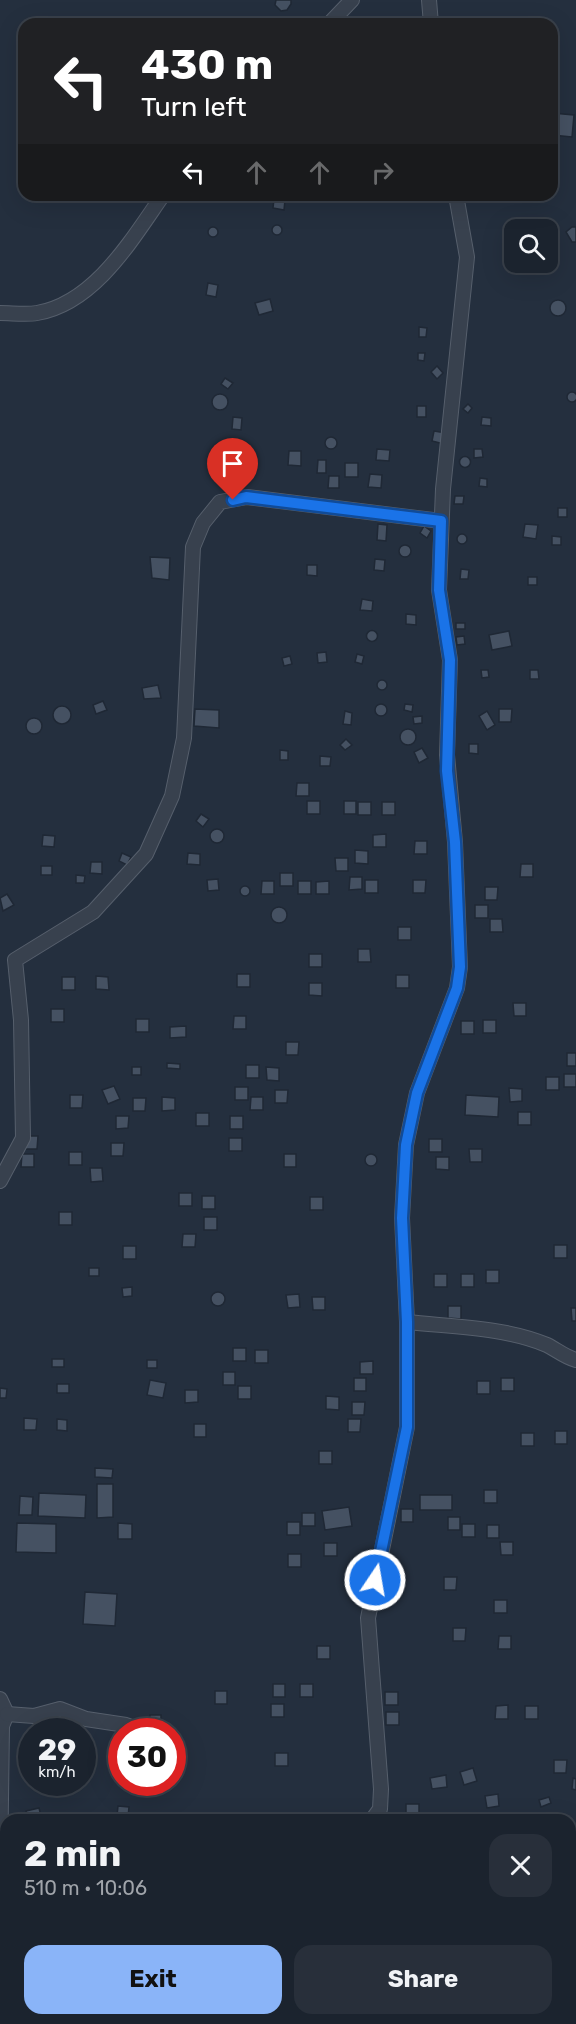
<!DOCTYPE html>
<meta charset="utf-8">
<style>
body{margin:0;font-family:Rubik,sans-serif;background:#282f3a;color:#f1f3f6;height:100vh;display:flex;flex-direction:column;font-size:22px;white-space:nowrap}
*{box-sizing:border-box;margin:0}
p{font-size:20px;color:#a0a4aa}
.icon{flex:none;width:33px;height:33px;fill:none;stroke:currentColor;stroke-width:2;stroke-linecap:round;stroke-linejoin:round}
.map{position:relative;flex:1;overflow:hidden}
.details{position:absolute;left:0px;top:1814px;width:576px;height:212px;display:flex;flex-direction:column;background:#1b232e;border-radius:18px 18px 0 0;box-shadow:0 6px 24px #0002,0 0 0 2px #39404a}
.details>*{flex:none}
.hud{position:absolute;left:18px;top:18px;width:540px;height:183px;border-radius:18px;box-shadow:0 6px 24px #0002,0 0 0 2px #39404a;background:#202124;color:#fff;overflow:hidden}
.controls{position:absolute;left:504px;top:219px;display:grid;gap:12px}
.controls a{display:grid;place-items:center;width:54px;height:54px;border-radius:12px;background:#1b232e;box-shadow:0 6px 24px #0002,0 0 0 2px #39404a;font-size:30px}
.speed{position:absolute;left:18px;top:1718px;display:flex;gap:12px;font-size:30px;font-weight:700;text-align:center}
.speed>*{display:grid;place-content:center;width:78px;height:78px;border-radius:50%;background:#1b232e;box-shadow:0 6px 24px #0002,0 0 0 2px #39404a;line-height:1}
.speed small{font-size:15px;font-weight:400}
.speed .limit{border:9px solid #d22;background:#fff;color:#111}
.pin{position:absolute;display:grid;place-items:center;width:51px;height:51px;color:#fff;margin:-62px -26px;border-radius:50% 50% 50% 0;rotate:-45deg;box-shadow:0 0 6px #0007}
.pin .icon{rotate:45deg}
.me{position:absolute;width:66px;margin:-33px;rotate:12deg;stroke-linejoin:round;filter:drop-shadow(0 0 4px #0008)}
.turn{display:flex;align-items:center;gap:21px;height:126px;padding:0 24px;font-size:27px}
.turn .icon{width:78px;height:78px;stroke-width:2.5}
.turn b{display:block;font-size:42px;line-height:51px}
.lanes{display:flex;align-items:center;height:57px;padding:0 24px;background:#0003;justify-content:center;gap:30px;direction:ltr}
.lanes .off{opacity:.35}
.round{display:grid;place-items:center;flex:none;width:63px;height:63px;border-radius:18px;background:#282f3a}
.overview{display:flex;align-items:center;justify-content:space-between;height:102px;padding:0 24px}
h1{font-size:36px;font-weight:700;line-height:45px}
.button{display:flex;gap:12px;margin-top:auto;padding:12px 24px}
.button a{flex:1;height:69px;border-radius:18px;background:#8ab4f8;color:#111;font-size:24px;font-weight:700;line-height:69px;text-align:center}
.button a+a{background:#282f3a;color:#f1f3f6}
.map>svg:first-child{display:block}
.building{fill:#455162;stroke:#1f2835;stroke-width:1.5}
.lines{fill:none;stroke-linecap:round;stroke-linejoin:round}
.street-casing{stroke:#565f6c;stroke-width:16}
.street{stroke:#38414e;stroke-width:14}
.route-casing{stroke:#114b97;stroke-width:15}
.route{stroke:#1a73e8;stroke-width:10}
</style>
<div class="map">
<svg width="576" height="2024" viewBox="0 0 576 2024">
<rect width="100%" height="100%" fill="#242f3e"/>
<!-- building -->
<g class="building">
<polygon points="276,0 291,0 291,4 287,10 281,11 275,5"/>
<rect x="493" y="18" width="8" height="6"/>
<polygon points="552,113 574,115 572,137 552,135"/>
<polygon points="274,199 285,200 284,210 273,208"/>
<polygon points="526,224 530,224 535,230 522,230"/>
<circle cx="277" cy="230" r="5"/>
<circle cx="213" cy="232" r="5"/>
<polygon points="576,227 576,242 572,242 566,232 572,227"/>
<polygon points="208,283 218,285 216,297 206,295"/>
<polygon points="270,299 273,311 259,315 255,303"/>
<circle cx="558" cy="308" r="8"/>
<polygon points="419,327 427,328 426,337 419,337"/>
<polygon points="418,353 425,353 424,361 418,360"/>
<polygon points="437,366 443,373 437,379 431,372"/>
<polygon points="225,378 233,383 228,389 221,384"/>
<circle cx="572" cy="397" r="5"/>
<circle cx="220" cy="402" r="8"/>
<polygon points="468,404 472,408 468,413 463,409"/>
<rect x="417" y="406" width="9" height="11"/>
<polygon points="233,417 242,418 241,430 232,429"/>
<polygon points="482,417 491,418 491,426 481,425"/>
<polygon points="434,431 446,433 444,444 432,441"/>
<circle cx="331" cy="443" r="6"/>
<polygon points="377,449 390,450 389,461 376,460"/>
<polygon points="474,449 482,449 483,457 474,458"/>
<polygon points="289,451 301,451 301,466 288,465"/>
<circle cx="465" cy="462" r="5.5"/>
<polygon points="243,460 250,470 243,475 236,466"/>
<polygon points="318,460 326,460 326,473 317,473"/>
<rect x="345" y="463" width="13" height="14"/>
<polygon points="370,474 382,475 381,488 368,487"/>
<polygon points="329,476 339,476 339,488 328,488"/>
<polygon points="480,478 487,479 487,487 479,486"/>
<polygon points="455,496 464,496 463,504 454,504"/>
<rect x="558" y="508" width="9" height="9"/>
<polygon points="378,524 387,525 386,541 377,540"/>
<polygon points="525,524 538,525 536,539 523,537"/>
<polygon points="424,526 431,531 427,538 420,533"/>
<circle cx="462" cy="539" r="5"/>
<polygon points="552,536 561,537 561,545 552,545"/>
<circle cx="405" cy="551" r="6"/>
<polygon points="150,557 170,558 169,580 152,578"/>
<polygon points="375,559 385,560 384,571 374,570"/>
<polygon points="307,565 317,565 317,576 307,575"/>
<polygon points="461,569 469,570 468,579 460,579"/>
<rect x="528" y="577" width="9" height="8"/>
<polygon points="362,599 373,601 372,611 360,610"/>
<polygon points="406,614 416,615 416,625 406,624"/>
<rect x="456" y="623" width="9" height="6"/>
<circle cx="372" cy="636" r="5.5"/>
<polygon points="509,631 512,646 492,650 489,635"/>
<polygon points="464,636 465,644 457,645 456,637"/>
<polygon points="326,652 327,662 318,663 317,653"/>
<polygon points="357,654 364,656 362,664 355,662"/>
<polygon points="290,656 292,664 284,666 282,658"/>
<polygon points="481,670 488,670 489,677 482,678"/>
<polygon points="530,670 538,670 539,679 530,679"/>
<circle cx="382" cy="685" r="5"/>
<polygon points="158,685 161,698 144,699 142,688"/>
<polygon points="103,701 107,710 96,714 93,705"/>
<circle cx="381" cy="710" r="6"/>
<polygon points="405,704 413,705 412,712 404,710"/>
<circle cx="62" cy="715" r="9"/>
<polygon points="195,709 219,710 219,728 194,726"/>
<polygon points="499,709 512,709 511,722 499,722"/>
<polygon points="345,711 352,713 351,725 343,724"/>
<polygon points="487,711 495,725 487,730 479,716"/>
<polygon points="422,716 422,723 414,724 413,717"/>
<circle cx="34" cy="726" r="8"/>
<circle cx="408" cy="737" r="8"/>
<polygon points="346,739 352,745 345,750 340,745"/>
<polygon points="469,744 478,744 478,754 469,753"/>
<polygon points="422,748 428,758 419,763 414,752"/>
<polygon points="280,750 288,751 288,760 280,760"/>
<polygon points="320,756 331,757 330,766 320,766"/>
<polygon points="297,783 309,783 309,796 296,796"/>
<rect x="307" y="801" width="13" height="13"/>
<rect x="344" y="801" width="12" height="13"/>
<rect x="358" y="802" width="13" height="13"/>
<rect x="382" y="802" width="13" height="13"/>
<polygon points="201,814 209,819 203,827 196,821"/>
<circle cx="217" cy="836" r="7"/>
<polygon points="386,834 386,847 373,847 373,835"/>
<polygon points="43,835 55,836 54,847 42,846"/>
<polygon points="415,841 427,841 427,854 414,854"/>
<polygon points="355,850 368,851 368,864 355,863"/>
<polygon points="122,853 131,857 127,865 119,861"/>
<polygon points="188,853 200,854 200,865 187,864"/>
<polygon points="335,858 348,858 348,871 336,871"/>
<polygon points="91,862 102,862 102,874 90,873"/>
<polygon points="521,864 533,864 533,877 520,877"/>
<rect x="41" y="866" width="11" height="9"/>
<rect x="280" y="873" width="13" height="13"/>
<polygon points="76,875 85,876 84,883 76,883"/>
<polygon points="350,877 362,877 362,889 349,890"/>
<polygon points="218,879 219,890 208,891 207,880"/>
<rect x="365" y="880" width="13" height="13"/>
<polygon points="413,880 426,880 425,893 413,893"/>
<polygon points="262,881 274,881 274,894 261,894"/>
<rect x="298" y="881" width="13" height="13"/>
<polygon points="329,881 329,894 316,894 316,882"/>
<circle cx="245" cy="891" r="5"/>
<polygon points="485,887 498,887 497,900 485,900"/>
<polygon points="7,894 14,905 3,911 0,898"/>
<rect x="475" y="905" width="13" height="13"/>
<circle cx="279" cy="915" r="8"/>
<polygon points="490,919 502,919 503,932 490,932"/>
<rect x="398" y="927" width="13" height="13"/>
<polygon points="358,949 370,949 371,962 358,962"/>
<rect x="309" y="954" width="13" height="13"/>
<rect x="237" y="974" width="13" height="13"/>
<rect x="396" y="975" width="13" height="13"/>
<polygon points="96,976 108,977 109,990 96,989"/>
<rect x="62" y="977" width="13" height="13"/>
<polygon points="309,983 322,983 322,996 309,995"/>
<polygon points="513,1003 526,1003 526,1016 514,1016"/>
<rect x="51" y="1009" width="13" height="13"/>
<polygon points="234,1016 246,1016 246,1029 233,1029"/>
<rect x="136" y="1019" width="13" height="13"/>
<rect x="483" y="1020" width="13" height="13"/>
<rect x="461" y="1021" width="13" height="13"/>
<polygon points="186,1026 186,1037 170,1038 170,1027"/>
<polygon points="286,1042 299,1042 298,1055 286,1055"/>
<rect x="567" y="1053" width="9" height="13"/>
<polygon points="167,1063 180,1064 180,1069 167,1068"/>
<rect x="246" y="1065" width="13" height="13"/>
<rect x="132" y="1067" width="9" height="8"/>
<polygon points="266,1067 279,1068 279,1081 267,1080"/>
<rect x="564" y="1074" width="12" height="13"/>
<rect x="546" y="1077" width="13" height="13"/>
<polygon points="114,1086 120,1099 108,1104 102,1090"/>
<rect x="235" y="1087" width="13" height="13"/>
<polygon points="509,1088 522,1089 522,1101 510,1102"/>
<polygon points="275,1090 288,1090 287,1103 275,1103"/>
<polygon points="70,1095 83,1095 82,1108 70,1108"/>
<polygon points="466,1095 499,1097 498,1117 465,1115"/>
<polygon points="162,1097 175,1098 175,1110 162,1111"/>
<polygon points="251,1097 263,1097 263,1110 250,1110"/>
<polygon points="133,1098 146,1098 145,1111 133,1111"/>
<rect x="518" y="1112" width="13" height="13"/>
<rect x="196" y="1113" width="13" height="13"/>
<polygon points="116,1116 129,1116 128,1128 116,1129"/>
<rect x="230" y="1116" width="13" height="13"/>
<polygon points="25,1136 38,1136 37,1149 25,1149"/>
<rect x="229" y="1138" width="13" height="13"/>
<rect x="429" y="1139" width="13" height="13"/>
<polygon points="111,1143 124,1143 123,1156 111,1156"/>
<polygon points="469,1149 482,1149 482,1162 470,1162"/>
<rect x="69" y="1152" width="13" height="13"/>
<circle cx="371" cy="1160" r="6"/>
<polygon points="22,1154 34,1154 34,1167 21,1167"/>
<rect x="284" y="1154" width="12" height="13"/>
<polygon points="436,1157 449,1157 449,1170 436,1169"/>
<polygon points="90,1168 102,1168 103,1181 91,1182"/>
<rect x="179" y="1193" width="13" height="13"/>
<rect x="202" y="1196" width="13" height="13"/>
<rect x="310" y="1197" width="13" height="13"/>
<rect x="59" y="1212" width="13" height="13"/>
<rect x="204" y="1217" width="13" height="13"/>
<polygon points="183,1234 196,1234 195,1247 182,1247"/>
<rect x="554" y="1245" width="13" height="13"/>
<rect x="123" y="1246" width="13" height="13"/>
<rect x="89" y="1268" width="10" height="8"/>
<rect x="486" y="1270" width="13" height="13"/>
<rect x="434" y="1274" width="13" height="13"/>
<rect x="461" y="1274" width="13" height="13"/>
<polygon points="132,1287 132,1296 123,1297 122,1288"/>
<circle cx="218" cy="1299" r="7"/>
<polygon points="299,1294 300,1307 288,1308 286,1295"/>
<polygon points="312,1297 325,1297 325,1310 313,1310"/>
<polygon points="448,1306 461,1306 461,1319 448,1318"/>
<polygon points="571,1308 576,1308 576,1321 572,1321"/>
<rect x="233" y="1348" width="13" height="13"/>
<rect x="255" y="1350" width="13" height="13"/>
<rect x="52" y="1359" width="12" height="8"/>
<rect x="147" y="1360" width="10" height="8"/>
<polygon points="373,1361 373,1374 360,1374 360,1362"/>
<rect x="223" y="1372" width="12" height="13"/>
<rect x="354" y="1378" width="12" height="13"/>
<rect x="501" y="1378" width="13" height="13"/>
<polygon points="150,1380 166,1383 163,1398 147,1395"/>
<rect x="477" y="1381" width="13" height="13"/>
<rect x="57" y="1384" width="12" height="9"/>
<rect x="238" y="1386" width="13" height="13"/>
<polygon points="0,1388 7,1389 6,1398 0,1398"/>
<polygon points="185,1390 198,1390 198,1402 185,1403"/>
<polygon points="326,1396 339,1397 339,1410 326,1409"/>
<polygon points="352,1402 365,1402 364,1415 352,1415"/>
<polygon points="24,1418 37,1419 36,1430 24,1430"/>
<polygon points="57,1419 67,1420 67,1431 57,1430"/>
<polygon points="348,1419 361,1419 360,1432 348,1432"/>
<rect x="194" y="1424" width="12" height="13"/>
<rect x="555" y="1431" width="12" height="13"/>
<rect x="521" y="1433" width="13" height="13"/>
<rect x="319" y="1451" width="13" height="13"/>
<polygon points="95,1468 113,1469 112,1478 95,1477"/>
<polygon points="97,1484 113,1484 113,1517 97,1518"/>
<rect x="484" y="1490" width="13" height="13"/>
<polygon points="39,1493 86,1495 85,1518 38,1516"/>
<rect x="420" y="1495" width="32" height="15"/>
<polygon points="20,1496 33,1497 32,1515 19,1515"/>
<polygon points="349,1507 352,1526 325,1530 322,1511"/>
<rect x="401" y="1509" width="12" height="13"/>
<rect x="302" y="1513" width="13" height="13"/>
<rect x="448" y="1517" width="12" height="13"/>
<rect x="287" y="1522" width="13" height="13"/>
<polygon points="17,1523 56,1524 56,1553 16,1552"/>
<polygon points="118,1523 132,1524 132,1539 118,1539"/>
<rect x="462" y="1524" width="13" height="13"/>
<rect x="487" y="1525" width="12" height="13"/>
<polygon points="500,1542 513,1542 513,1555 501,1555"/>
<rect x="324" y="1543" width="13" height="13"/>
<rect x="288" y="1554" width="13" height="13"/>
<polygon points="444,1577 457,1577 456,1590 444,1590"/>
<polygon points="85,1592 117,1594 115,1626 83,1624"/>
<rect x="494" y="1600" width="13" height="13"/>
<polygon points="453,1628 466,1628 465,1641 453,1641"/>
<polygon points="499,1636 511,1636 511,1649 498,1649"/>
<rect x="317" y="1646" width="13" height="13"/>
<rect x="273" y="1684" width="12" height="13"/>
<rect x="300" y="1684" width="13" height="13"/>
<rect x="215" y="1691" width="12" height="13"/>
<rect x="385" y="1692" width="13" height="13"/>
<rect x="271" y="1704" width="13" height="13"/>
<polygon points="508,1705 508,1719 495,1719 496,1706"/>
<rect x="525" y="1706" width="13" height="13"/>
<rect x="386" y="1712" width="13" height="13"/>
<rect x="150" y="1715" width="11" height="7"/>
<rect x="275" y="1753" width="13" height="13"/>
<polygon points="554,1760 567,1760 566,1773 554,1773"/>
<polygon points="473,1768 477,1781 464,1785 460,1772"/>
<polygon points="446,1775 447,1787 432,1789 430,1778"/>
<polygon points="573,1778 576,1779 576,1790 572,1789"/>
<polygon points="498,1794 499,1806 487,1808 485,1796"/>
<polygon points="549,1797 551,1803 541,1807 539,1800"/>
<rect x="406" y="1804" width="13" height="13"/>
<polygon points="118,1806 129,1807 128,1817 117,1816"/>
<polygon points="39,1808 42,1820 28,1820 26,1811"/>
<polygon points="558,1813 559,1820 540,1820 540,1816"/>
<rect x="570" y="1843" width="6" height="11"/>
<rect x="570" y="1934" width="6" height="31"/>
<polygon points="6,1992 6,2008 0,2009 0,1993"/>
<polygon points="417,2019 449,2019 449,2024 416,2024"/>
<rect x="460" y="2019" width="13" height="5"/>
</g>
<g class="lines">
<defs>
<g id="street">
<polyline points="429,0 431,24"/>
<polyline points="329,24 352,0"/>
<path d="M 0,313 C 12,313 26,315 37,313 C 95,303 132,239 163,195"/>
<polyline points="0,1181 23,1138 21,1020 15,960 93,912 146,854 172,796 184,738 193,547 203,523 220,502 247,497 441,521"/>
<path d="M 407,1322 C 453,1327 504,1327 547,1345 C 557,1350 565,1357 576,1360"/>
<polyline points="0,1699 7,1714 2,1726 0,1872"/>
<polyline points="7,1714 34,1716 60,1709 86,1719 126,1725 143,1731"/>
<polyline points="172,1757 174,1759"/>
<polyline points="372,1820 380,1809 381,1789 368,1618 407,1427 407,1322 402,1218 406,1145 417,1093 457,988 460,967 455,842 447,755 450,660 439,590 443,489 467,257 456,195"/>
<polyline points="570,1899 576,1900"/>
<polyline points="304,2019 305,2024"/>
</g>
</defs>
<!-- street casing -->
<use href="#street" class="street-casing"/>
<!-- street -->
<use href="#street" class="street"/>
</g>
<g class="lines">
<defs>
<polyline id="route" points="233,500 246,497 441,521 439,590 450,660 447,771 455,842 460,967 457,988 417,1093 406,1145 402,1218 407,1322 407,1427 375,1580"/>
</defs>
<!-- route casing -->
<use href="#route" class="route-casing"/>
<!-- route -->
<use href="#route" class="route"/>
</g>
</svg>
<div class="controls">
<a><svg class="icon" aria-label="search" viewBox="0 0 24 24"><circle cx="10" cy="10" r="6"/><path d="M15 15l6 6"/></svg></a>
</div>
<div class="speed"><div>29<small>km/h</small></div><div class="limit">30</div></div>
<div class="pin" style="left:233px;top:500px;background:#d93025"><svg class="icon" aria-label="arrive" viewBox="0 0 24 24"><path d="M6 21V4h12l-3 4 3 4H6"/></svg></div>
<svg class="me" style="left:375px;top:1580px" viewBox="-20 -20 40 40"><circle r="17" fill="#1a73e8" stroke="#fff" stroke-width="3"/><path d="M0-11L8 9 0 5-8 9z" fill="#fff"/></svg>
<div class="hud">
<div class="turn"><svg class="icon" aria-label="left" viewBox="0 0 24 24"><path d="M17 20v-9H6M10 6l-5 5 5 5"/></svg><div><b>430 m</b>Turn left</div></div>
<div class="lanes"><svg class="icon" aria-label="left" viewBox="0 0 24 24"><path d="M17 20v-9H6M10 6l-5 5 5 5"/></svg><svg class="icon off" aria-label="ahead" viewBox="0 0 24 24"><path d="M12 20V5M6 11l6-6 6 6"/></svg><svg class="icon off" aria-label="ahead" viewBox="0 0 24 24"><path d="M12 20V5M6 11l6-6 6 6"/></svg><svg class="icon off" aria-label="right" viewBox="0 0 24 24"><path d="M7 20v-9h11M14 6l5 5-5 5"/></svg></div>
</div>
<section class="details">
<div class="overview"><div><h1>2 min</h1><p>510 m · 10:06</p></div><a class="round"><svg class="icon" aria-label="close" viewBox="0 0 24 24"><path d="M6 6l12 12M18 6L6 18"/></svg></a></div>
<div class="button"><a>Exit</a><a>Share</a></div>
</section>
</div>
